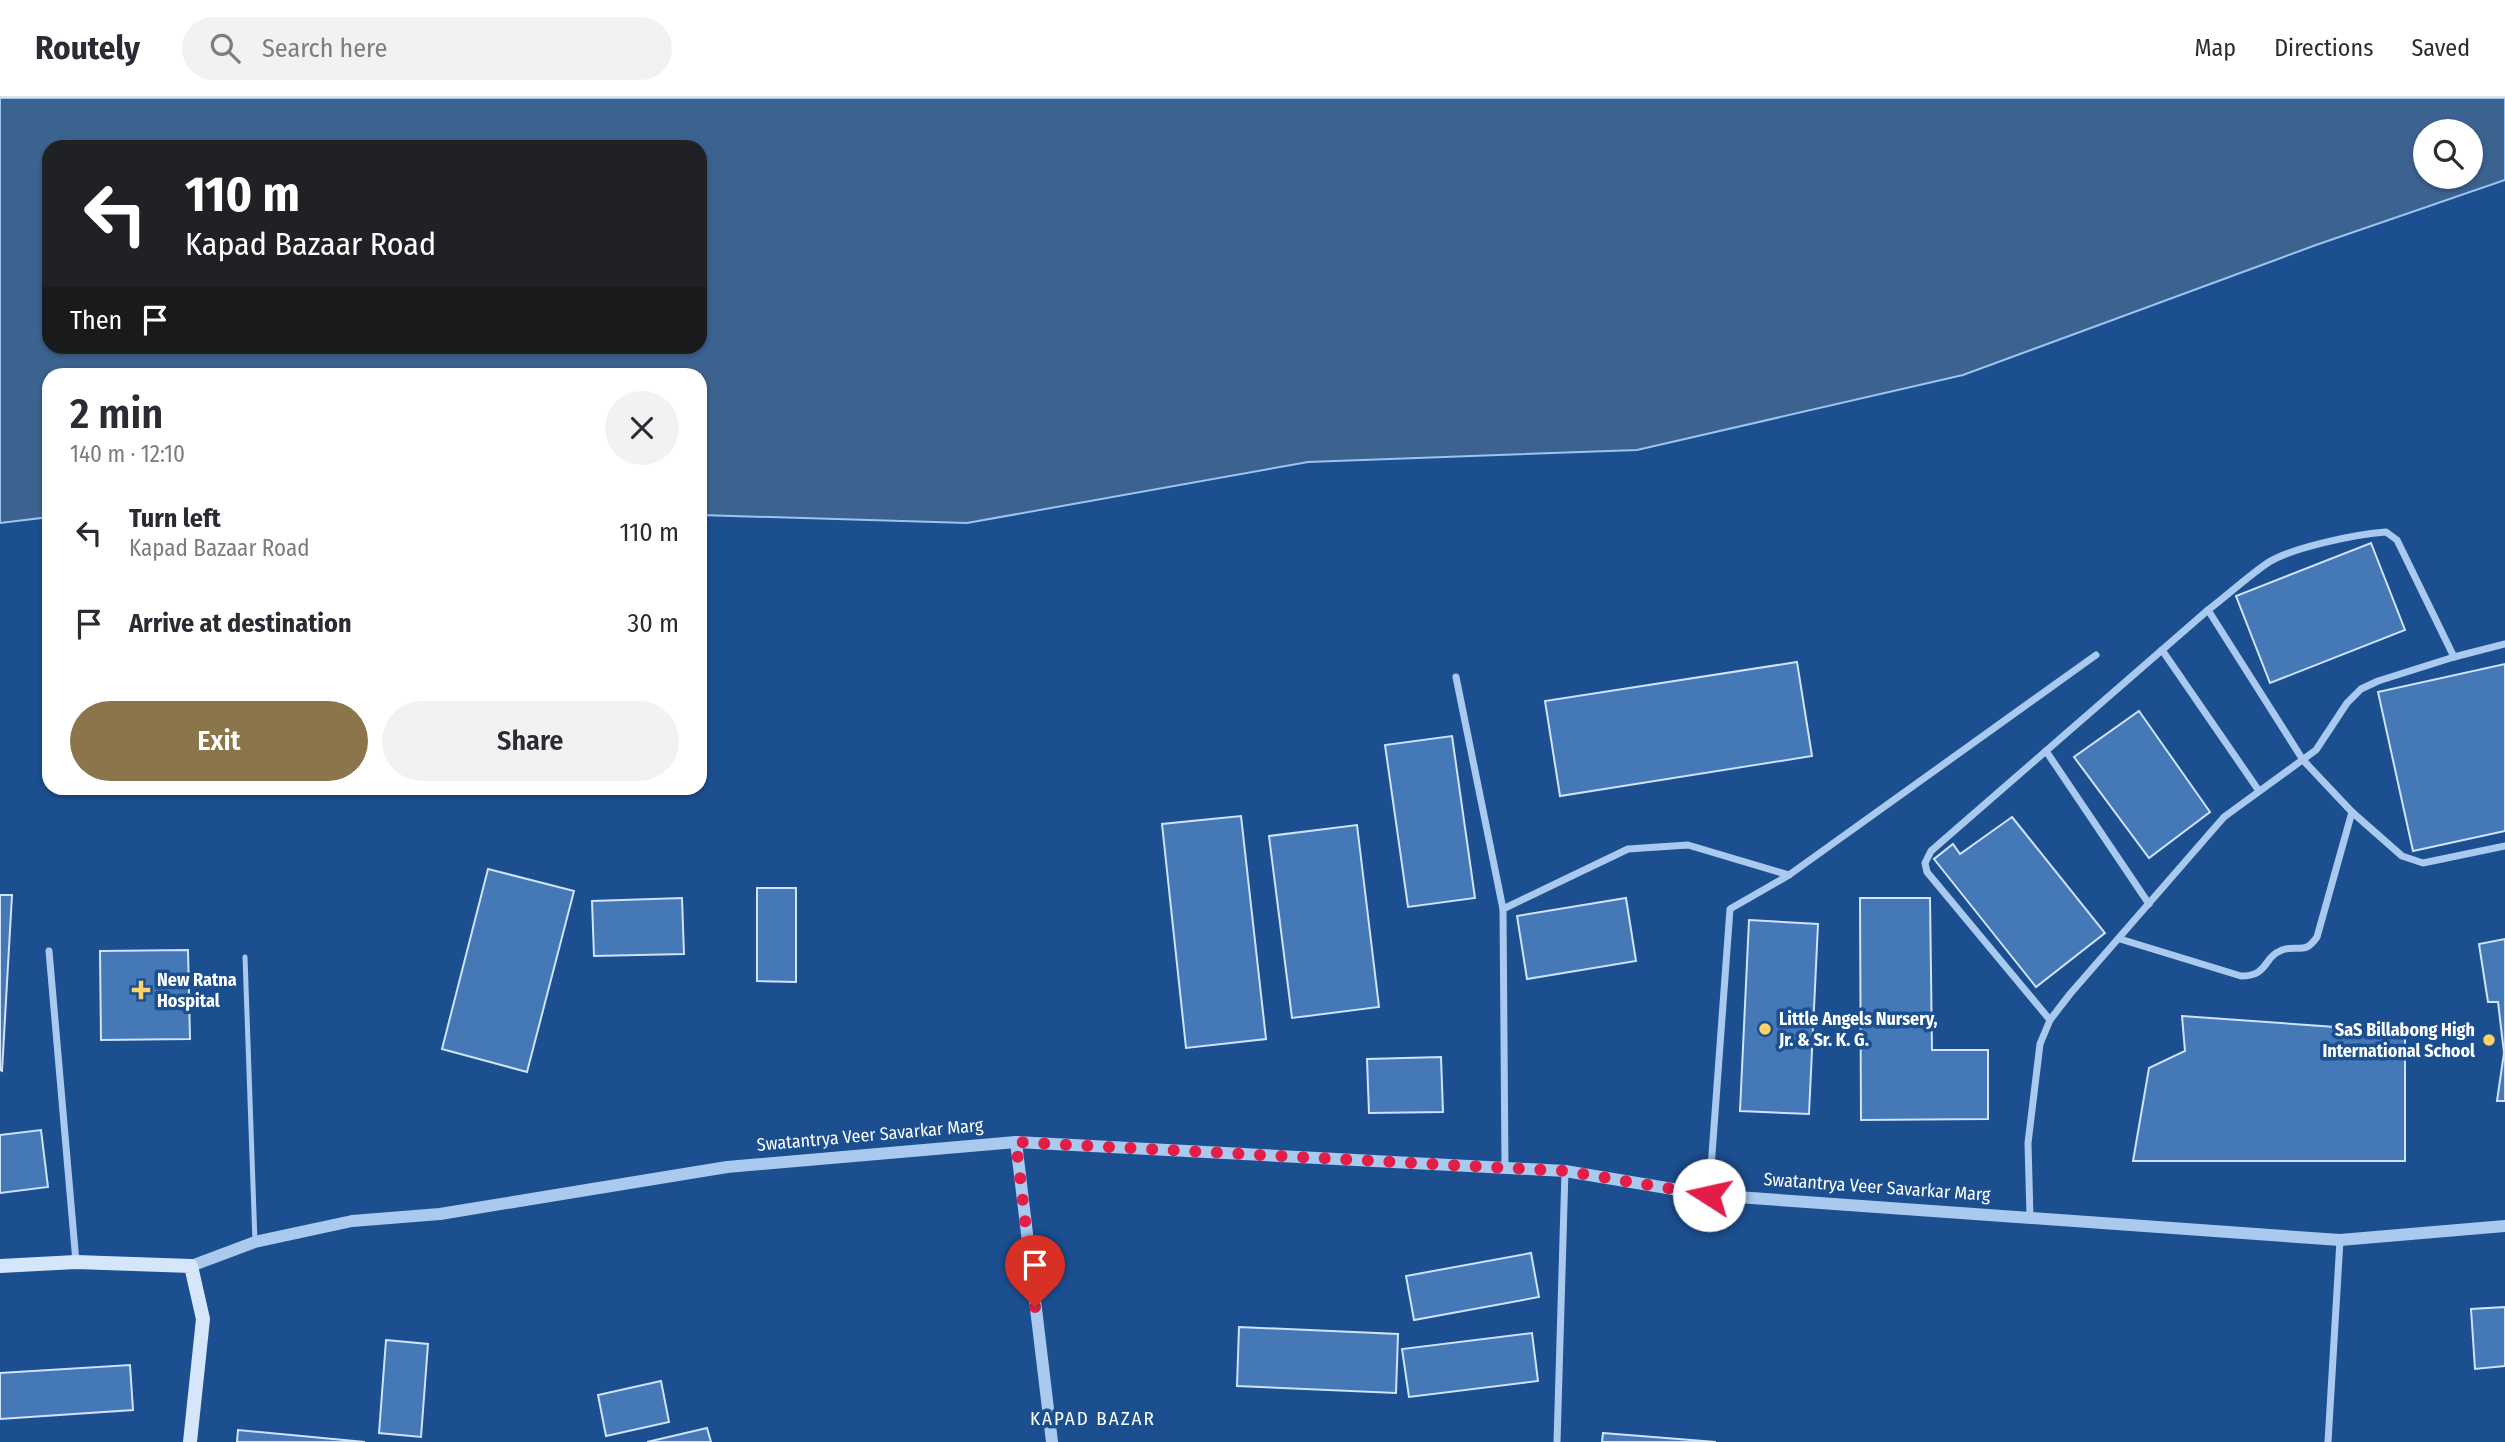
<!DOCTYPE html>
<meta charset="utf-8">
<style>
body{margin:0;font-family:"Fira Sans Condensed",sans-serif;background:#f2f2f3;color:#2b2b33;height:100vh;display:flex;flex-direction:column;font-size:26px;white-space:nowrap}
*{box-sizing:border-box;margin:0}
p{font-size:23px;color:#7c7c81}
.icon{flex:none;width:38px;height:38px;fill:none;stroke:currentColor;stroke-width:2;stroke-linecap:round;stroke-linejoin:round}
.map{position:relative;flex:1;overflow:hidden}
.sheet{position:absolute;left:42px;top:270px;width:665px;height:427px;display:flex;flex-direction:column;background:#fff;border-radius:21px;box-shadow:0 2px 5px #0004}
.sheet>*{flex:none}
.banner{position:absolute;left:42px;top:42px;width:665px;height:214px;border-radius:21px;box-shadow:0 2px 5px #0004;background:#202124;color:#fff;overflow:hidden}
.tools{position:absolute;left:2413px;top:21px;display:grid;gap:14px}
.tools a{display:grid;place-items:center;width:70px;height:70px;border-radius:50%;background:#fff;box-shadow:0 2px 5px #0004;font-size:35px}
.pin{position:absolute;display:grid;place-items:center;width:60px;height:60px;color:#fff;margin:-72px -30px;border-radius:50% 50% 50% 0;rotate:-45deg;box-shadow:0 0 7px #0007}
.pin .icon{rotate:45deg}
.me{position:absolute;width:77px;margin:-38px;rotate:280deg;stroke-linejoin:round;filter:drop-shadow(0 0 5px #0008)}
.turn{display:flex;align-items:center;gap:24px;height:147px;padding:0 28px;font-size:32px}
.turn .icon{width:91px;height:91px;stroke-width:2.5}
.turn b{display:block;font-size:49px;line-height:60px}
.then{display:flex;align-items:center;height:66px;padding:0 28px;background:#0003;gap:14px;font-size:26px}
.round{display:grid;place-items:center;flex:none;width:74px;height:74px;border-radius:37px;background:#f2f2f3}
.overview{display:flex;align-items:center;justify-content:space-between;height:119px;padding:0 28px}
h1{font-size:42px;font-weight:600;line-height:52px}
.button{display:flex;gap:14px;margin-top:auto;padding:14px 28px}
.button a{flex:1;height:80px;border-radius:42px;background:#8a764a;color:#fff;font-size:28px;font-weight:600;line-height:80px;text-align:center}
.button a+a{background:#f2f2f3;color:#2b2b33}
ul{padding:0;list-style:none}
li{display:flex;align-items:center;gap:21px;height:91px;padding:0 28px}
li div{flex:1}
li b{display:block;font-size:26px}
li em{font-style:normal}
header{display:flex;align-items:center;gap:42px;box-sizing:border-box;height:98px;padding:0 35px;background:#fff;border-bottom:2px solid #e1e1e2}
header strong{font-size:33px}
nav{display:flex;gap:38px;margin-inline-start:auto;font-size:24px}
.search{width:490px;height:63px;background:#f2f2f3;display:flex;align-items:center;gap:18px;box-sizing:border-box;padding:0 24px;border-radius:38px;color:#7c7c81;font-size:26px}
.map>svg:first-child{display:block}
.water{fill:#3c6290;stroke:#9cc4f0;stroke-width:2;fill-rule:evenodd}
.building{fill:#4478b7;stroke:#cfe3fa;stroke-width:2}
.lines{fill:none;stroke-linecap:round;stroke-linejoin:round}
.service{stroke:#a9c9ee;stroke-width:5}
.minor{stroke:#a9c9ee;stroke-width:7}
.tertiary{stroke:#a9c9ee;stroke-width:12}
.secondary{stroke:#d6e6fa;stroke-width:14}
.route{stroke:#e11d48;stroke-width:12;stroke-dasharray:0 21.6}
.poi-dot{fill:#ffd166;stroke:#1b4f8f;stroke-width:2.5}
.labels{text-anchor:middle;stroke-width:7;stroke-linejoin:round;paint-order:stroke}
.poi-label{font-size:18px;font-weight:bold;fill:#fff;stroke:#1b4f8f;text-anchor:start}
.street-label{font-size:18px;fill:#fff;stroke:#1b4f8f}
.neighbourhood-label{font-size:19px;letter-spacing:2px;fill:#fff;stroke:#1b4f8f}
</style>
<header>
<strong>Routely</strong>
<div class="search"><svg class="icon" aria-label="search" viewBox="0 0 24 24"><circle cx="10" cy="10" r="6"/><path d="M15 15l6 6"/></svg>Search here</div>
<nav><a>Map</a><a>Directions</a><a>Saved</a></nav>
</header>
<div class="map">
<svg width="2505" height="1344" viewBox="0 0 2505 1344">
<rect width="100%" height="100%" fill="#1b4f8f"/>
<!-- water -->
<path class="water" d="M 0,0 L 2505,0 L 2505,82 L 2316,147 L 1963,277 L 1637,352 L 1308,364 L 967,425 L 700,417 L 700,276 L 49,276 L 49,419 L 0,425 ZM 2426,33 L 2471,33 L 2471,79 L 2426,79 ZM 49,49 L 700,49 L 700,248 L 49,248 Z"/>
<!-- building -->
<g class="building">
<polygon points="2371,445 2405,532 2270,585 2236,498"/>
<polygon points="1797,564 1812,658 1560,698 1545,603"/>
<polygon points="2505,566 2505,733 2413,753 2378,594"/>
<polygon points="2139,613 2210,714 2149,760 2074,659"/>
<polygon points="1452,638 1475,800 1408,809 1385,647"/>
<polygon points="1241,718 1266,941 1186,950 1162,726"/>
<polygon points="2012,719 2105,835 2036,889 1934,761 1953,746 1960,756"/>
<polygon points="1357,727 1379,909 1292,920 1269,738"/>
<polygon points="488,771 574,793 527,974 442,951"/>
<polygon points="757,790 796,790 796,884 757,883"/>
<polygon points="0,797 12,797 2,973 0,972"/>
<polygon points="682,800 684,856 594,858 592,803"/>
<polygon points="1626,800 1636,863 1527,881 1517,818"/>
<polygon points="1860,800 1930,800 1932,952 1988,952 1988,1021 1861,1022"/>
<polygon points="1749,822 1818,826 1809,1016 1740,1013"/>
<polygon points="2505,841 2505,1003 2497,1003 2504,955 2498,904 2488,904 2479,846"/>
<polygon points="188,852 190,941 101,942 100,853"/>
<polygon points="2182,918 2405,934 2405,1063 2133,1063 2149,970 2185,953"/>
<polygon points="1441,959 1443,1014 1369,1015 1367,961"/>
<polygon points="41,1032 48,1089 0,1095 0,1037"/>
<polygon points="1531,1155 1539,1199 1414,1222 1406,1178"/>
<polygon points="2505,1209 2505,1268 2475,1271 2471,1211"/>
<polygon points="1239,1229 1398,1236 1396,1295 1237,1288"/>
<polygon points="1532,1235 1538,1283 1409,1299 1402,1251"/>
<polygon points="386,1242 428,1246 421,1339 379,1335"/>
<polygon points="130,1267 133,1312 0,1321 0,1275"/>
<polygon points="661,1283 669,1324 606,1338 598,1297"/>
<polygon points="707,1330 711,1344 647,1344"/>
<polygon points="238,1332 365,1344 237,1344"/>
<polygon points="1603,1335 1716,1344 1602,1344"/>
</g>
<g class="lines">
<!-- service -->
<polyline class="service" points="245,859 255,1144"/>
<!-- minor -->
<g class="minor">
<polyline points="2162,552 2259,693"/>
<path d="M 2454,559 L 2397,442 L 2386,434 C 2357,436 2294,449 2269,464 C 2248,478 2228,497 2208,512 L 2303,662 L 2352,714 L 2402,758 L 2423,765 L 2505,748"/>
<polyline points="1456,579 1503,811"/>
<polyline points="2046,653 2149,806"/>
<path d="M 2120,841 L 2241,878 C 2269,878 2262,860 2282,852 C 2298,846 2304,858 2317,839 L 2352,714"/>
<polyline points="49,853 76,1164"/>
<polyline points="2050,922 1927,774 1925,765 1931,753 2208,512"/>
<polyline points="1505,1069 1503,811 1628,751 1688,747 1789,777"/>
<polyline points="1709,1097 1730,811 1789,777 2096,557"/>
<polyline points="2030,1119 2028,1045 2040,946 2050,922 2070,896 2224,719 2316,652 2347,605 2361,591 2378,583 2454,559 2505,546"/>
<polyline points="1557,1344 1565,1073"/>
<polyline points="2328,1344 2340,1142"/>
</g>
<!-- tertiary -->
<g class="tertiary">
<polyline points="1016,1044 1052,1344"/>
<polyline points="191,1168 255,1144 352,1123 440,1116 727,1069 1016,1044 1565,1073 1709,1097 2340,1142 2505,1128"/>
</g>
<!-- secondary -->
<polyline class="secondary" points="0,1168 76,1164 191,1168 203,1221 190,1344"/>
</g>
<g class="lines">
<!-- route -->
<polyline class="route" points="1035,1209 1016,1044 1565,1073 1709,1097"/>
</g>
<!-- markers -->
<g class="poi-dot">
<path d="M137.5 881.5h7v7h7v7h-7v7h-7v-7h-7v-7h7z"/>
<circle cx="1765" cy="931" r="7"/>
<circle cx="2489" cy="942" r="7"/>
</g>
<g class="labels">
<!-- poi labels -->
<g class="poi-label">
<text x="157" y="888">New Ratna<tspan x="157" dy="21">Hospital</tspan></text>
<text x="1779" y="927">Little Angels Nursery,<tspan x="1779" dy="21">Jr. &amp; Sr. K. G.</tspan></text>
<text x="2475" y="938" text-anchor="end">SaS Billabong High<tspan x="2475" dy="21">International School</tspan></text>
</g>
<!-- street labels -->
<g class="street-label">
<text transform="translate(870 1037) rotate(-5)" y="6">Swatantrya Veer Savarkar Marg</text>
<text transform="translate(1877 1089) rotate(4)" y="6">Swatantrya Veer Savarkar Marg</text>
</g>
<!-- neighbourhood labels -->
<g class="neighbourhood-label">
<text x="1093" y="1327">KAPAD BAZAR</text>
</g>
</g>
</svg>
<div class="tools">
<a><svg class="icon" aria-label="search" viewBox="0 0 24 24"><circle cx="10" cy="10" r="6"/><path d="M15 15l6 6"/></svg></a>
</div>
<div class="pin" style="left:1035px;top:1209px;background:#d93025"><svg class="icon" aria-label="arrive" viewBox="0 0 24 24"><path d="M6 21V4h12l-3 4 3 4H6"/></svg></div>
<svg class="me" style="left:1709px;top:1097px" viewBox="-20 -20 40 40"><circle r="19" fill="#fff"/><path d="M0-13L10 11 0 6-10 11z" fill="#e11d48"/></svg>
<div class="banner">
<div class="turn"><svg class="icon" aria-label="left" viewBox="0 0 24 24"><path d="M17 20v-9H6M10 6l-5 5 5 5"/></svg><div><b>110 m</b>Kapad Bazaar Road</div></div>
<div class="then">Then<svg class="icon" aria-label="arrive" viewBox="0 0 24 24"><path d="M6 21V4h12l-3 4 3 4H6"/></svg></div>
</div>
<section class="sheet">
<div class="overview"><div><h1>2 min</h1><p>140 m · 12:10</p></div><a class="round"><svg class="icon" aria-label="close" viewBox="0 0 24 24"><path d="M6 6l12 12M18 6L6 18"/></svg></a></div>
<ul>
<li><svg class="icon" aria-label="left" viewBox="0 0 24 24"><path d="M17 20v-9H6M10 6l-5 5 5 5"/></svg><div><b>Turn left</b><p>Kapad Bazaar Road</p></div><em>110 m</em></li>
<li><svg class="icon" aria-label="arrive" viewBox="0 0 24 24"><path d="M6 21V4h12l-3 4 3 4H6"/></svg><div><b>Arrive at destination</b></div><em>30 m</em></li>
</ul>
<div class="button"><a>Exit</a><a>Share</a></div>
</section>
</div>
